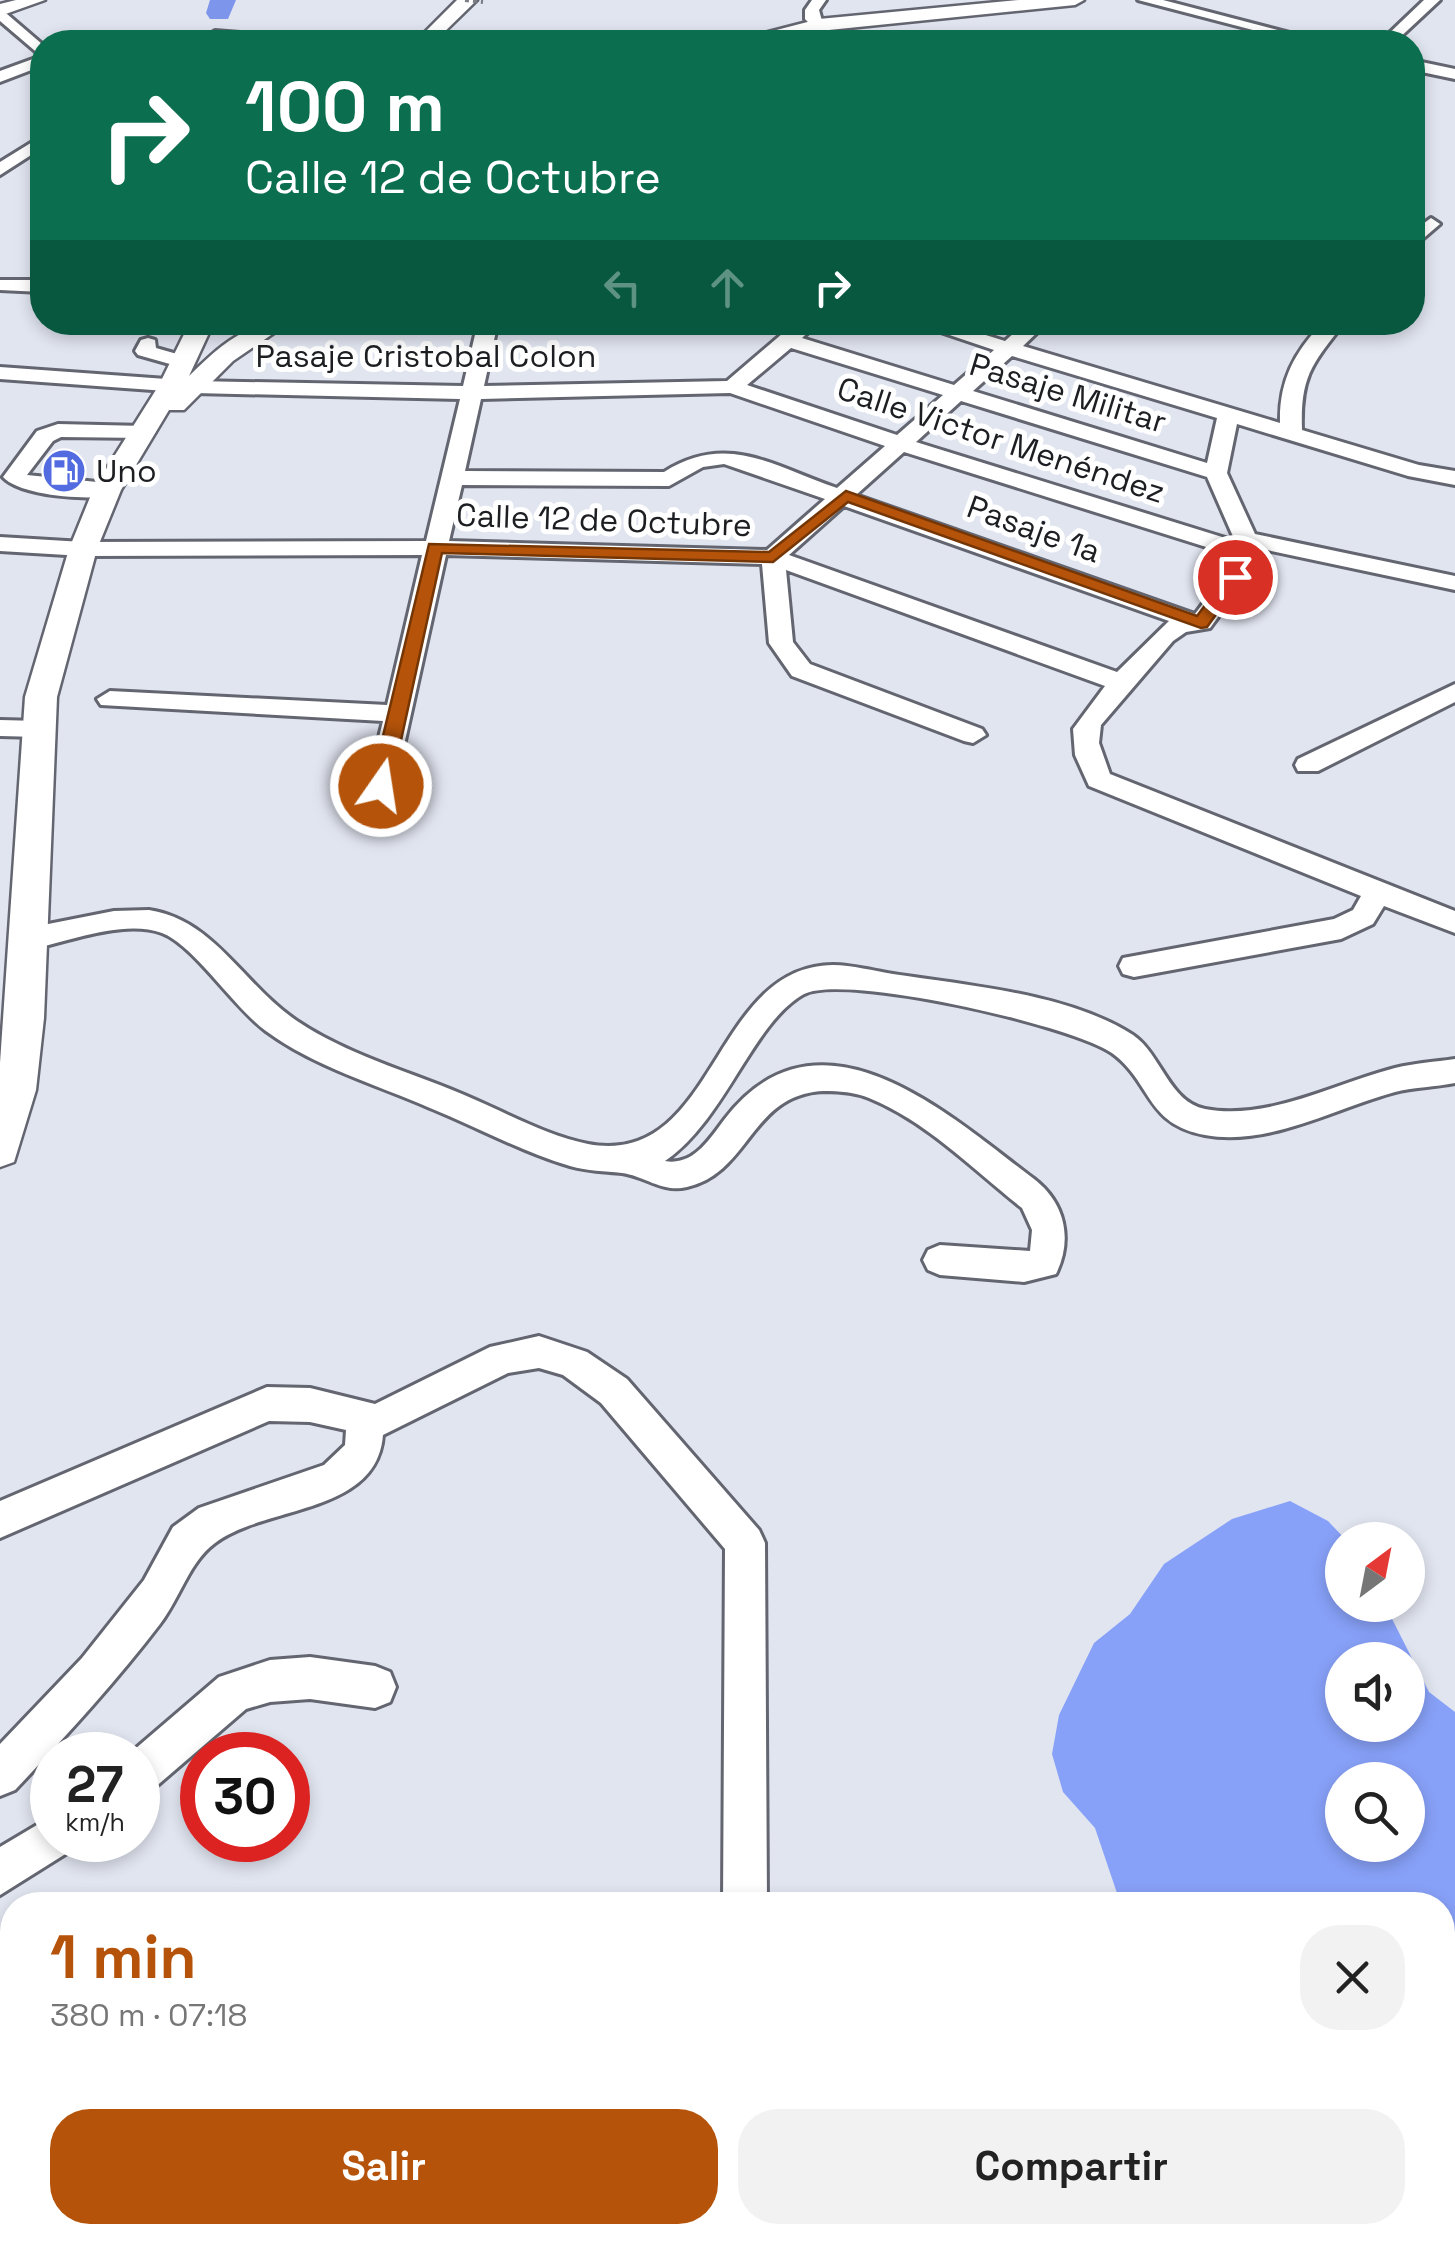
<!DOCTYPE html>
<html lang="es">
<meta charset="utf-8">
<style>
body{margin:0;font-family:"Space Grotesk",sans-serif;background:#f2f2f2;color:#222;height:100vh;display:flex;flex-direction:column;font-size:38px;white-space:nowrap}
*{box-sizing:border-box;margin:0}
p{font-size:32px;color:#767676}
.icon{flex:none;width:55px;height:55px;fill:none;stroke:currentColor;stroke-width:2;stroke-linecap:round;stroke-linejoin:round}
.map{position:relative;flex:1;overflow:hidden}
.panel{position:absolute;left:0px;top:1892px;width:1455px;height:352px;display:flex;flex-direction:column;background:#fff;border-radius:40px 40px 0 0;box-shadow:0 5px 15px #0003}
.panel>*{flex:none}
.guide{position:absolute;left:30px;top:30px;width:1395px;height:305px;border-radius:40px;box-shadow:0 5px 15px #0003;background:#0b6e4f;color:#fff;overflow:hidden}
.needle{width:65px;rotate:32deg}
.controls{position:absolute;left:1325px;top:1522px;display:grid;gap:20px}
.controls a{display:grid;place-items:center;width:100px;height:100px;border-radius:50%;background:#fff;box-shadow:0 5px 15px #0003;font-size:50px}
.speed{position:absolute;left:30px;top:1732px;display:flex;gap:20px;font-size:50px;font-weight:700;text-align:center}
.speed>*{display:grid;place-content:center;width:130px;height:130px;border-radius:50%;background:#fff;box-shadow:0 5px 15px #0003;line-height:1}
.speed small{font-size:25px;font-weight:400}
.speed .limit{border:15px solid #d22;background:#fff;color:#111}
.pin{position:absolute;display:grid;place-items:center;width:85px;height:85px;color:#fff;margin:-42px;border:5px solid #fff;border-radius:50%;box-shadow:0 2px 10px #0007}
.me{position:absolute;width:110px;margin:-55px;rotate:13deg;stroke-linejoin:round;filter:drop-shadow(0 0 8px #0008)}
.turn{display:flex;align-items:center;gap:35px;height:210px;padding:0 50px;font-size:45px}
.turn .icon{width:130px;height:130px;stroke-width:2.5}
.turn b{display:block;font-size:70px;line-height:85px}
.lanes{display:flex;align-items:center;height:95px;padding:0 50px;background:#0003;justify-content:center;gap:50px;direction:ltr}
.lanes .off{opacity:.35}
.round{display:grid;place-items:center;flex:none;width:105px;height:105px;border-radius:40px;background:#f2f2f2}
.head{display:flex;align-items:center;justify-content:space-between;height:170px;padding:0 50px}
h1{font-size:60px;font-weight:700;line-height:75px;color:#b45309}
.cta{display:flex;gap:20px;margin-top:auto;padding:20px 50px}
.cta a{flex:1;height:115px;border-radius:40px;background:#b45309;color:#fff;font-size:40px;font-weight:700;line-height:115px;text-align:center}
.cta a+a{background:#f2f2f2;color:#222}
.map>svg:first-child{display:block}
.forest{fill:#88a1f8;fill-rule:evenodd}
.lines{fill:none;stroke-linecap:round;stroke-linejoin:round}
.river{fill:#7d95eb;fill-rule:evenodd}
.minor-casing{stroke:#636670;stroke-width:6}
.major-casing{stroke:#636670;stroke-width:5}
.path{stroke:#7b7e85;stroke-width:9;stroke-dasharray:10 10;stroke-linecap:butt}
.minor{fill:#fff;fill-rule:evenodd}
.major{fill:#fff;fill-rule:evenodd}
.path-bridge{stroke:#7b7e85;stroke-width:4;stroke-dasharray:4 4;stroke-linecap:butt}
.route{fill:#b45309;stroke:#753606;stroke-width:2.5}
.labels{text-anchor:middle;stroke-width:10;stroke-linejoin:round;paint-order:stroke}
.far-street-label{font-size:32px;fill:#1d1e22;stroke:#fff}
.far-poi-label{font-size:32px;fill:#1d1e22;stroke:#fff;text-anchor:start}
</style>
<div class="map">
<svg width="1455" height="2243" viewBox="0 0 1455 2243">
<rect width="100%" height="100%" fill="#e1e5f0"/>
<!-- forest -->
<g class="forest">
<path d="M 1290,1501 L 1328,1521 L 1346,1540 L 1342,1540 L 1342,1605 L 1385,1605 L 1429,1692 L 1455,1712 L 1455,2243 L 1129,2243 L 1133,2232 L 1442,2232 L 1442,1905 L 1121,1905 L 1095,1828 L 1063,1792 L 1052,1754 L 1059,1715 L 1094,1643 L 1130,1614 L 1164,1564 L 1232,1519 ZM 1342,1660 L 1408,1660 L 1408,1725 L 1342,1725 ZM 1342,1780 L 1408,1780 L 1408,1845 L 1342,1845 Z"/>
<polygon points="12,2229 12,2232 532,2232 533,2243 2,2243"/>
</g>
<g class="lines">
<!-- river -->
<polygon class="river" points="210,0 236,0 228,19 210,19 206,13"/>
<defs>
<g id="minor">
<polygon points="812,0 826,0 819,10 824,28 814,28 805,19 805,10"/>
<polygon points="1138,0 1163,0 1324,42 1299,42"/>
<polygon points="1424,0 1440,0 1395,42 1380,42"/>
<polygon points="0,8 42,44 42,66 0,82 0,71 41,56 0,21"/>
<polygon points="215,31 291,37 299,42 210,39 207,36"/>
<polygon points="1412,60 1455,69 1455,79 1412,70"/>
<polygon points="42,136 42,148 0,175 0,162"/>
<polygon points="1431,218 1440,224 1412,248 1412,232"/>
<polygon points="0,280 42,280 42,292 0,290"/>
<polygon points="149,322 169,322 169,323 159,329"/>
<path d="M 478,322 L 498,322 L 484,386 L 727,381 L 796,322 L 819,322 L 802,338 L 954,385 L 994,350 L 911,322 L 944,322 L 1005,341 L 1026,322 L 1048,322 L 1023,346 L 1280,423 C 1279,381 1294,353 1323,322 L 1345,322 C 1313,363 1300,375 1302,430 L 1419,465 L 1455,471 L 1455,485 L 1408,476 L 1237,424 L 1227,473 L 1255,534 L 1455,576 L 1455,590 L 1262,549 L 1264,554 L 1210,628 L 1186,632 L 1173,641 L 1101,725 L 1099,743 L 1110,774 L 1455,911 L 1455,933 L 1384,906 L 1373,924 L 1341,939 L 1134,977 L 1123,974 L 1119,966 L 1123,958 L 1334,919 L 1353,910 L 1361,896 L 1089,786 L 1075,755 L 1073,729 L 1105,686 L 786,570 L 793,642 L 810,664 L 982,729 L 986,735 L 973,743 L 964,741 L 792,676 L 769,643 L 762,564 L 446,555 L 395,786 L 391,792 L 371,792 L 367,786 L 383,721 L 101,705 L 97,699 L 110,691 L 387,705 L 422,555 L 83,556 L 0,551 L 0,537 L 83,542 L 426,541 L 460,399 L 194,393 L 0,379 L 0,367 L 194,381 L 463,386 ZM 791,348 L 943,395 L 897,435 L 747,385 ZM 1012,356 L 1217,418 L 1207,463 L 973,391 ZM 730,393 L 885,446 L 837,488 C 773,466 727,432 664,472 L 465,471 L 481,399 ZM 961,401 L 1207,477 L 1235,541 L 916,442 ZM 904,452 L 1238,557 L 1195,614 L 856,495 ZM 724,464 L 825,499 L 767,550 L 449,541 L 462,485 L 669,486 L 703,467 ZM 844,506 L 1169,621 L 1117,672 L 789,555 Z"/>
<polygon points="148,338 155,340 156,348 191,358 194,362 184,368 138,355 135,351 141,340"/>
<path d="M 58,424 L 144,426 L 155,432 L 144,438 L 61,437 L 53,441 L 27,475 L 107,483 L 115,485 L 118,490 L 115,495 C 90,501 20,496 3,477 L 37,431 Z"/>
<polygon points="1455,684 1455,702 1318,771 1298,771 1295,765 1298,759"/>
<polygon points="0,720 39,721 52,729 39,737 0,736"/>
<path d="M 149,910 C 215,920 244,986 297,1021 C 346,1054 407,1071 462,1094 C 503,1111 544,1135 588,1144 C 717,1168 711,966 833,965 C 852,965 874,971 893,974 C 966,985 1070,994 1133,1035 C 1161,1054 1169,1102 1205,1109 C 1268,1121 1336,1083 1395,1068 C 1415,1063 1435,1062 1455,1059 L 1455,1083 C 1435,1087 1415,1087 1395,1092 C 1335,1108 1268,1147 1205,1135 C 1145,1124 1152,1082 1112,1053 C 1072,1025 844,973 804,994 C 752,1023 726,1119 665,1161 C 693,1166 709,1140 724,1120 C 818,995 948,1114 1034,1179 C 1065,1203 1073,1239 1056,1274 L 1024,1282 L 940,1275 L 928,1270 L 923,1260 L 928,1250 L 940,1245 L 1030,1251 L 1032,1230 L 1022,1208 C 974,1170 926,1121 869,1098 C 855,1092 839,1091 824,1091 C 750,1094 750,1173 687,1187 C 662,1193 645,1176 622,1173 C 604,1171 588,1171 570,1166 C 522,1152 477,1127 430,1108 C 375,1084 315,1067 266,1031 C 234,1008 194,945 162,933 C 123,919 67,942 28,950 L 18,947 L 13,939 L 18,931 L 28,928 L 114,911 Z"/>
<path d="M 539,1336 L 587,1352 L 627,1379 L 759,1530 L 765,1543 L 767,1905 L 723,1905 L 725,1549 L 601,1403 L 563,1375 L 539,1368 L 508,1373 L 383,1435 C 377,1515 265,1505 215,1543 C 189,1562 180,1598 160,1624 C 115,1683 66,1736 15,1790 L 0,1796 L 0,1744 L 82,1658 L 144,1580 L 173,1527 L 199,1508 L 324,1465 L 345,1445 L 346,1430 L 310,1422 L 269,1421 L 0,1538 L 0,1501 L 267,1387 L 310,1388 L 375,1404 L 490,1347 Z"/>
<polygon points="310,1657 375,1666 390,1672 396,1687 390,1702 375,1708 310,1699 270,1702 246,1709 153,1789 138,1795 138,1755 128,1755 219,1677 270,1660"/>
<polygon points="52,1816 52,1840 73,1840 67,1853 0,1895 0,1847"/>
</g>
<g id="major">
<polygon points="16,0 45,0 0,16 0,4"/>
<polygon points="457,0 477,0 434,42 415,42"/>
<polygon points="1019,0 1084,0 1075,5 819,31 773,42 742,42 745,38 819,19"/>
<path d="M 190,322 L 214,322 L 189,376 C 220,346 245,322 290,322 L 233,361 L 184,410 L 169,410 L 121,490 L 97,549 L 57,697 L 44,1018 L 36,1090 L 14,1162 L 0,1167 L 0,1063 L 25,697 L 69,549 L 93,490 L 159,385 Z"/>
</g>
</defs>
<!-- minor casing -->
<use href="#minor" class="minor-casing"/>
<!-- major casing -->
<use href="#major" class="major-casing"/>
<!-- path -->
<polyline class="path" points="1183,2243 1185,2239"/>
<!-- minor -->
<use href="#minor" class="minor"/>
<!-- major -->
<use href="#major" class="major"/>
<!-- path-bridge -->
<polyline class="path-bridge" points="465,0 483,2"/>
</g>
<!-- route -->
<polygon class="route" points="846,491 1197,616 1229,574 1243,577 1207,627 1201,628 848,502 773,562 442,553 391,786 381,792 371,786 429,544 769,552"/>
<!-- icons -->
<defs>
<symbol id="fuel-disc" viewBox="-11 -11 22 22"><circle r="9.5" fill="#526be0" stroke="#fff"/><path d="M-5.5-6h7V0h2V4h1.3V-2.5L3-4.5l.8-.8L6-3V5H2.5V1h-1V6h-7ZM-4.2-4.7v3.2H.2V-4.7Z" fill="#fff"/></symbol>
</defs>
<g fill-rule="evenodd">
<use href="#fuel-disc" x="39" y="446" width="50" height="50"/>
</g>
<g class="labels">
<!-- far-street labels -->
<g class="far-street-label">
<text x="426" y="367">Pasaje Cristobal Colon</text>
<text transform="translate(1068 393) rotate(17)" y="11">Pasaje Militar</text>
<text transform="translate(1001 440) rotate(18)" y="11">Calle Victor Menéndez</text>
<text transform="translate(604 520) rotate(2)" y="11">Calle 12 de Octubre</text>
<text transform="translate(1034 529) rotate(20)" y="11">Pasaje 1a</text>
</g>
<!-- far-poi labels -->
<g class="far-poi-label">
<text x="96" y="482">Uno</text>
</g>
</g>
</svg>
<div class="controls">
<a><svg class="needle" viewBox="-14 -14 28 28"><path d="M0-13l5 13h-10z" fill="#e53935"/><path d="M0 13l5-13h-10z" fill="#767676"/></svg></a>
<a><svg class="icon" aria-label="sound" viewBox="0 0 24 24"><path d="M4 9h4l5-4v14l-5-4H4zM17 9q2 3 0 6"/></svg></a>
<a><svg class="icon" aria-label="search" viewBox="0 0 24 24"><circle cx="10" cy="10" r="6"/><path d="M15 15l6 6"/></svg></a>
</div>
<div class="speed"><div>27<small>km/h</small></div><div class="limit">30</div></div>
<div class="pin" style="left:1235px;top:577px;background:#d93025"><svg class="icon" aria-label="arrive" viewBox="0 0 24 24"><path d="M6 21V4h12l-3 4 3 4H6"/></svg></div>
<svg class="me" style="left:381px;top:786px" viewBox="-20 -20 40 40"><circle r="17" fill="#b45309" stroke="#fff" stroke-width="3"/><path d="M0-11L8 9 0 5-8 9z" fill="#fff"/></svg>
<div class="guide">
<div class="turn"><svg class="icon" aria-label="right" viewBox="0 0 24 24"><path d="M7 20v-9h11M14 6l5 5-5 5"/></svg><div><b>100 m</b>Calle 12 de Octubre</div></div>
<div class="lanes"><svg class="icon off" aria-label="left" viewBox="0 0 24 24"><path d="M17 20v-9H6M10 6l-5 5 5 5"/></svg><svg class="icon off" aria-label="ahead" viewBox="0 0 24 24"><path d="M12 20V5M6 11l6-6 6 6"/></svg><svg class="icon" aria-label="right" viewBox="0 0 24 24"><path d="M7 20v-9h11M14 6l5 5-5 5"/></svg></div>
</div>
<section class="panel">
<div class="head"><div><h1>1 min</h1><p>380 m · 07:18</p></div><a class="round"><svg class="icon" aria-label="close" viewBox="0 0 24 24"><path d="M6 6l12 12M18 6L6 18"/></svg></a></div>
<div class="cta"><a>Salir</a><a>Compartir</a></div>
</section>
</div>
